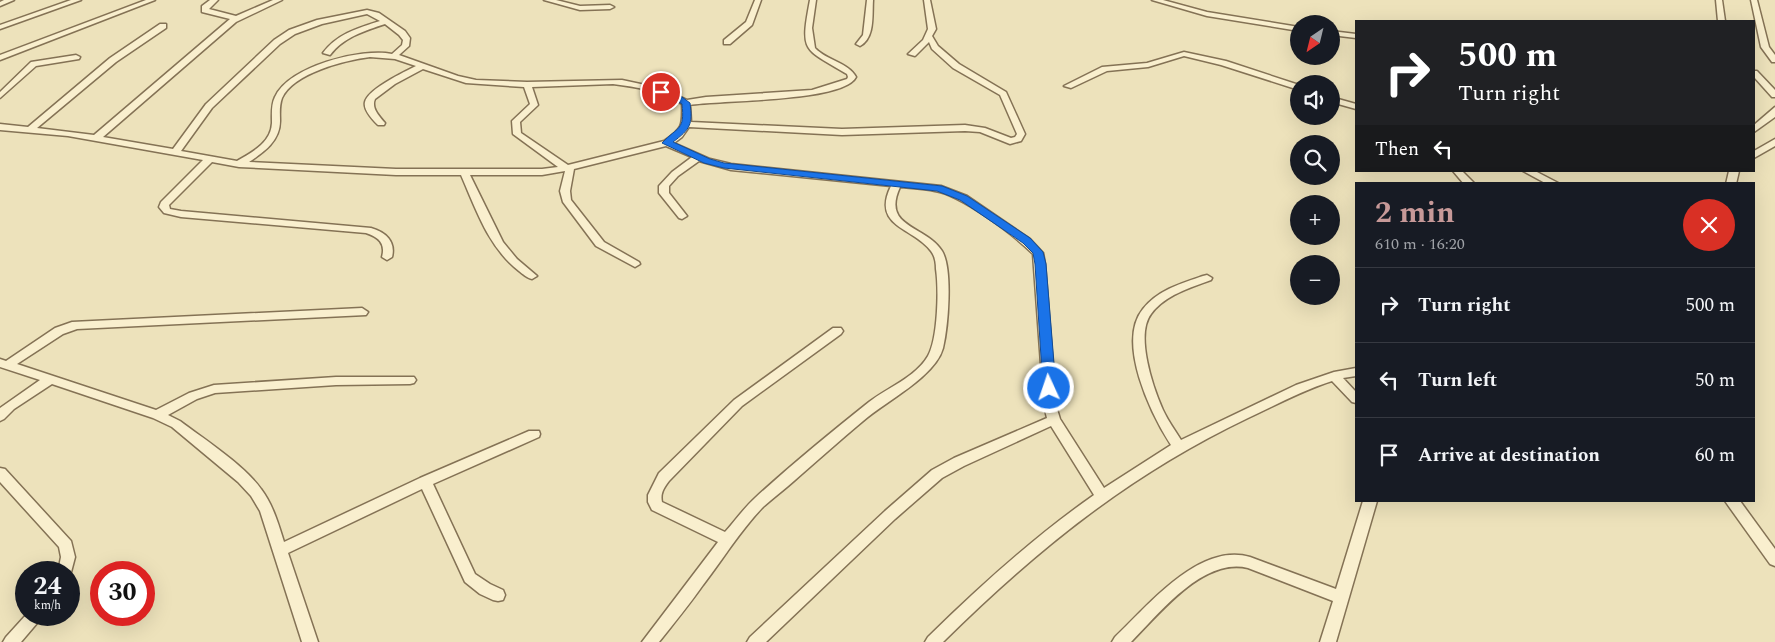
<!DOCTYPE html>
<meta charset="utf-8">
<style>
body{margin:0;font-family:Spectral,serif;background:#20242c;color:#f1f3f6;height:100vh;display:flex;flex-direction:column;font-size:19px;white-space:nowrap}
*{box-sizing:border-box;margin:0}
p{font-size:16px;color:#9ea1a6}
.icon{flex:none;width:28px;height:28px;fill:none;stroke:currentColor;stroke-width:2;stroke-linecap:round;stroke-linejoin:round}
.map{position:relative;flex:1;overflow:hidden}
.drawer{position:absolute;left:1355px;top:182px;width:400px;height:320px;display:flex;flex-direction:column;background:#171b24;border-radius:0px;box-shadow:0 5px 20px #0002}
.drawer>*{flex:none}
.banner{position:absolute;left:1355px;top:20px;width:400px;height:152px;border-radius:0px;box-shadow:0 5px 20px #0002;background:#202124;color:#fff;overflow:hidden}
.needle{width:32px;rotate:215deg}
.fabs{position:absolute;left:1290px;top:15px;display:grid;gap:10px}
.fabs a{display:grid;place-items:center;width:50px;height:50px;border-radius:50%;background:#171b24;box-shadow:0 5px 20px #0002;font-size:25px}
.speed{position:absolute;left:15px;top:561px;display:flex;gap:10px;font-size:25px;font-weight:700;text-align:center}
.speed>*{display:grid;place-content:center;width:65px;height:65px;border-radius:50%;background:#171b24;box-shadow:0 5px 20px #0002;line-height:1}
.speed small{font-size:12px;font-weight:400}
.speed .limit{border:8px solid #d22;background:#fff;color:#111}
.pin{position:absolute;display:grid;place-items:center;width:42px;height:42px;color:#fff;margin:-21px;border:2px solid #fff;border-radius:50%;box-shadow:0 1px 5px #0007}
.me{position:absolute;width:55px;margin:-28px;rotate:357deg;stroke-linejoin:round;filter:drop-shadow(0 0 4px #0008)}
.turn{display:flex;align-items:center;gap:18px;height:105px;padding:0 20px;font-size:22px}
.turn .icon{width:65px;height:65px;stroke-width:2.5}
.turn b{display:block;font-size:35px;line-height:42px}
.then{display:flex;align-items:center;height:48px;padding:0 20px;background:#0003;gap:10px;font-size:19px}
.round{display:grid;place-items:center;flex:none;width:52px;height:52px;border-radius:26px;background:#20242c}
.headline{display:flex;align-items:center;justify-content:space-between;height:85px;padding:0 20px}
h1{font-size:30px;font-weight:700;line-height:38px;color:#c79998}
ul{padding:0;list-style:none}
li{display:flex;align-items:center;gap:15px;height:75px;padding:0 20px;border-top:1px solid #363941}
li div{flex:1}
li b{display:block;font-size:19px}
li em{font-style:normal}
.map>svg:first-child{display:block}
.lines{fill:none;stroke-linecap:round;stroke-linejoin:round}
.minor-casing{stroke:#847255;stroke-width:3}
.minor{fill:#f9efce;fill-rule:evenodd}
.route{fill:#1a73e8;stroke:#114b97}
</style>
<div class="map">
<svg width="1775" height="642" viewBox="0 0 1775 642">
<rect width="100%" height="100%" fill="#ede2bb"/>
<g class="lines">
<defs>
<g id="minor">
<polygon points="4,0 14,0 0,6 0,2"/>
<polygon points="71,0 81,0 0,29 0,25"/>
<polygon points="146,0 155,0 0,60 0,55"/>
<path d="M 210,0 L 218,0 L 209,9 L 236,16 L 273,0 L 282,0 L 236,22 L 103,137 L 173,149 L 206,104 L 274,40 L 289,30 L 317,20 L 367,10 L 379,13 L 405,31 L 410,38 L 409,46 L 399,55 L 458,76 L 476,80 L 527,82 L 622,80 L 664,89 L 687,100 L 706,97 L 812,90 L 847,79 L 848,77 L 847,74 C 803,48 800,53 810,0 L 816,0 L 812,28 L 815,48 C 826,60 849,63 856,77 C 844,102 720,100 690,105 L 691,122 L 842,129 L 965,125 L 985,128 L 1011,138 L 1015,137 L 1017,134 L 1000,95 L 953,68 L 932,49 L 929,42 L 915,56 L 908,54 L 923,40 L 928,29 L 924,0 L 930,0 L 936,29 L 932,36 L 938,46 L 959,64 L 1006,92 L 1025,134 L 1021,141 L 1010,144 L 980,132 L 965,131 L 842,135 L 689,127 L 682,137 L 674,143 L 710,159 L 731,164 L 941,186 L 967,196 L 1030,239 L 1043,253 L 1045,264 L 1056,406 L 1060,419 L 1104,488 L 1171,445 C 1151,414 1116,342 1143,309 C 1158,290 1182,283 1203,276 L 1207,275 L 1212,278 L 1211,280 C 1190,288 1165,295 1151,314 C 1135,335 1153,388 1163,410 C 1168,421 1175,430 1181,440 L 1296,385 L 1334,372 L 1356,368 L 1356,376 L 1343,378 L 1356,392 L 1356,403 L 1352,402 L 1332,381 C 1303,390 1276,405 1248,418 C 1129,475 1037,549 943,642 L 925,642 L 928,637 C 980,586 1034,537 1094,495 L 1051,426 L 964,466 L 942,478 L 895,519 L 766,642 L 747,642 L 750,637 L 885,511 L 932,470 L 954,458 L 1047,418 L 1044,406 L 1033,254 C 1014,235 961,195 935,191 C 924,188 911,188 900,187 C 881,228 926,225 942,251 C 953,269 948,327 943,348 C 935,377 886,401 863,421 C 840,440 818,460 795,480 C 785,489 773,498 763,507 C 740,531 723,559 703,585 C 689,605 674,623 659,642 L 642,642 L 718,542 L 652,510 L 648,502 L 648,495 L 659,473 L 734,400 L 833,328 L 841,328 L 843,331 L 841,334 L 742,406 L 669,481 C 664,488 660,493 662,502 L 725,532 C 735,521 744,508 755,498 C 791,465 830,433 869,402 C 887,388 916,377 928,356 C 938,338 939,289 936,269 C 936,263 935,256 931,251 C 913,227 871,227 891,186 L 731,170 L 699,161 L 678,176 L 669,186 L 669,193 L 687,216 L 682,219 L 679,218 L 659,193 L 659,186 L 672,172 L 692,157 L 666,146 L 574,169 L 570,191 L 571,200 L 604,242 L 639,262 L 640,264 L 635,267 L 596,246 L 563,202 L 560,191 L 565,171 L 542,175 L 470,175 L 503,242 L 517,259 L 537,276 L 532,279 C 527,278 523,274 519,271 C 488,247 476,209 461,175 L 396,175 L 239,167 L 212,162 L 169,205 L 170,209 L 181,211 L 371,228 C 385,232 396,241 392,257 L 387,260 L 382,257 C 386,243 378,237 366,233 L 181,217 L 164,213 L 159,207 L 161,202 L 203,160 L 68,136 L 0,130 L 0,124 L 28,127 L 110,58 L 160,24 L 166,24 L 166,28 L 116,62 L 37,128 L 94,135 L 230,19 L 202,12 L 202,6 ZM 367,14 L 380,21 C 358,28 337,34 323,53 L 330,55 C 344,37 364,31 385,24 L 399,35 L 403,40 L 402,45 L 392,54 C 361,48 289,66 275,97 C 271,105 272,114 272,123 C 271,143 252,152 237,161 L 181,151 L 212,108 L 280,44 L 295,34 L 322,24 ZM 370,57 L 395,59 L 416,66 C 404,72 368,89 365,102 C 363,110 373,120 378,125 L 384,125 L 385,123 C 379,116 371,108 375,99 L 395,84 L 423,69 L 466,83 L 524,87 L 530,104 L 512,121 L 513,134 L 558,167 L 542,169 L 396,169 L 249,162 C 264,152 280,141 280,121 C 280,114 279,106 282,98 C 293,73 346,60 370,57 ZM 613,84 C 637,87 661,91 682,104 C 683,126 682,129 664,141 L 568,165 L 521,133 L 520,122 L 538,105 L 532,87 Z"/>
<polygon points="544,0 556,0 580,6 610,5 614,7 610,9 580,10"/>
<polygon points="755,0 761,0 752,25 730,44 724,44 724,40 746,22"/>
<path d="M 867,0 L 873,0 C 872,15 875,38 860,46 L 856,44 L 863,35 Z"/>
<polygon points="1152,0 1163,0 1207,12 1299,27 1299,31 1207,16"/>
<polygon points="1716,0 1722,0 1725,21 1718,21"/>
<polygon points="1751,0 1757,0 1769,47 1775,55 1775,62 1772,62 1761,47"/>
<polygon points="1331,31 1356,34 1356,38 1331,35"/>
<polygon points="1184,52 1226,61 1299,85 1299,90 1221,65 1184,56 1148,67 1107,71 1071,88 1064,86 1102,67 1147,63"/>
<polygon points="76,55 80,57 79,59 36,66 0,98 0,92 31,62"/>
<polygon points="1754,71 1757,71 1775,90 1775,97 1772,97 1754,77"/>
<polygon points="1331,97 1356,104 1356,109 1331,102"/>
<polygon points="1775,107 1775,117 1754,132 1754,125"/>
<polygon points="1775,139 1775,146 1754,158 1754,151"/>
<polygon points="1453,171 1462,171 1475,184 1464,184"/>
<polygon points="1523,171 1535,171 1560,184 1547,184"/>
<polygon points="1729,171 1739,171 1736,184 1726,184"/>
<path d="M 362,308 L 368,312 L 366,315 L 77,329 L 63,334 L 17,364 L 156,410 L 189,393 L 214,385 L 336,377 L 414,377 L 416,380 L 414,383 L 410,384 L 336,385 L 215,393 L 197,399 L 168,415 L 180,421 C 204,439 244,465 261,489 C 273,505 278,523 284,542 L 420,478 L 529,431 L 539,431 L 540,434 L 539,437 L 433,484 L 475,574 L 490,584 L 503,590 L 505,595 L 503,600 L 498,601 L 493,600 L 480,594 L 465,582 L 422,489 L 288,553 L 318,642 L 302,642 L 260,511 L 251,496 L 238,482 L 172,427 L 153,418 L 52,384 L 14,409 L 4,419 L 0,421 L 0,408 L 40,380 L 0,367 L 0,359 L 6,361 L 55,328 L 72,322 Z"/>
<polygon points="0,468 5,469 71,541 75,557 70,576 69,577 69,572 58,572 61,557 59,547 0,482"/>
<path d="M 1363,501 L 1377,501 L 1336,642 L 1320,642 L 1333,601 L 1248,568 C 1203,557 1159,614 1131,642 L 1112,642 L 1115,637 C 1148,606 1199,542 1250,557 L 1336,589 Z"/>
<polygon points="1725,501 1740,501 1775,549 1775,566 1770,564"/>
<polygon points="26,615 44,615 21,642 3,642 6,637"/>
</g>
</defs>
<!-- minor casing -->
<use href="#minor" class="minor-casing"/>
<!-- minor -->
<use href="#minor" class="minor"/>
</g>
<!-- route -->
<path class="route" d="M 658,90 L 678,94 L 690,103 C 693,125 690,129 673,142 L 710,159 L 724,163 L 942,186 L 967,196 L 1030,238 L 1043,252 L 1046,264 L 1056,388 L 1054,391 L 1049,393 L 1043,388 L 1035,264 L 1033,253 L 1023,243 L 960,200 L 937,191 L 724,168 L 704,163 L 662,143 C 678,126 685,131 682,104 L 672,98 L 658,94 Z"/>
</svg>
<div class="fabs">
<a><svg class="needle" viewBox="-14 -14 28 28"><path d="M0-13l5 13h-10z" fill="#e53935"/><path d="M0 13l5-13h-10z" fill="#9ea1a6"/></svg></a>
<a><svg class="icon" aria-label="sound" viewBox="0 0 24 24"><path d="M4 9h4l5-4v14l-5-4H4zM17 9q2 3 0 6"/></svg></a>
<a><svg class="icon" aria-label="search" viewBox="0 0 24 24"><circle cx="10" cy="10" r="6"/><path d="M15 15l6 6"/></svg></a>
<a>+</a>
<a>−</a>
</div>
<div class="speed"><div>24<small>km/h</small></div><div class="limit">30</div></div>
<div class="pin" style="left:661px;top:92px;background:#d93025"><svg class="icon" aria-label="arrive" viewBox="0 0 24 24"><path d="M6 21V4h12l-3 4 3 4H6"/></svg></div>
<svg class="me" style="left:1049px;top:388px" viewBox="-20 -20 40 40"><circle r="17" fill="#1a73e8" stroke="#fff" stroke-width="3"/><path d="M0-11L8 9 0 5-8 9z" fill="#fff"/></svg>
<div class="banner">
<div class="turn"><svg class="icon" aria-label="right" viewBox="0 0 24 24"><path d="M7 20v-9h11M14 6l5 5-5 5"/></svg><div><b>500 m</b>Turn right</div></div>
<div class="then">Then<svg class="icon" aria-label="left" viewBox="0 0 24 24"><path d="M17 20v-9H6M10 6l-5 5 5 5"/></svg></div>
</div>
<section class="drawer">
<div class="headline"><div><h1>2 min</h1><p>610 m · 16:20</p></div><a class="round" style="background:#d93025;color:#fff"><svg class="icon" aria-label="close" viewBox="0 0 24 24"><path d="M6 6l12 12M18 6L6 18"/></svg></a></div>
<ul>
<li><svg class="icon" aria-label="right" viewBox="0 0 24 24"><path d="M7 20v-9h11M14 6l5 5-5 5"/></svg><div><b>Turn right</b></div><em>500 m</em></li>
<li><svg class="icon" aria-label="left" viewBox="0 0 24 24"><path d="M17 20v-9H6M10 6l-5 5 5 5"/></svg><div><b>Turn left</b></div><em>50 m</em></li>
<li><svg class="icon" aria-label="arrive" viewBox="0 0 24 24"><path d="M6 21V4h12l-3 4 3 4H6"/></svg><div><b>Arrive at destination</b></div><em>60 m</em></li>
</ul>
</section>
</div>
